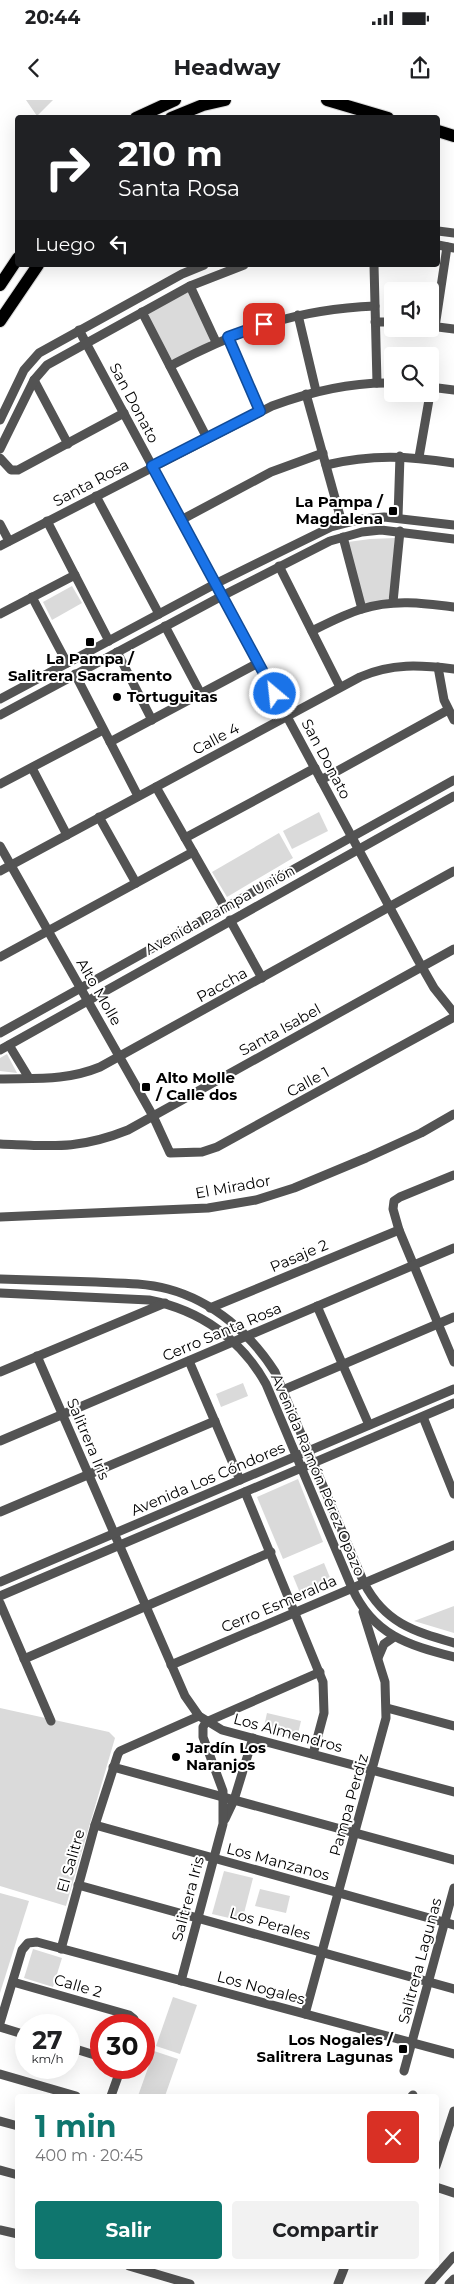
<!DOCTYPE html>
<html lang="es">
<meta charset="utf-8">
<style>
body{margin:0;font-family:Montserrat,sans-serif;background:#f2f2f2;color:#202124;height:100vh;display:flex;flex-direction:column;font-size:19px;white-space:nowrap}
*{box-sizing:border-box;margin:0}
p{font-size:16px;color:#757577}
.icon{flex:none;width:28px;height:28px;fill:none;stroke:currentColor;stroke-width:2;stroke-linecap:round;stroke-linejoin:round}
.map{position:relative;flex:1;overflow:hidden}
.drawer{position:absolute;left:15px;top:1994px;width:424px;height:175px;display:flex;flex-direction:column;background:#fff;border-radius:5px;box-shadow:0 5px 20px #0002}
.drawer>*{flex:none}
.banner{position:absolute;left:15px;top:15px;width:425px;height:152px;border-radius:5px;box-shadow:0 5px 20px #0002;background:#202124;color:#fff;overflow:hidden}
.fabs{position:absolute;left:384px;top:182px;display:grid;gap:10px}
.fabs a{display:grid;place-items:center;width:55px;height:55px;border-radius:5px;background:#fff;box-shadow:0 5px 20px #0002;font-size:25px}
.speed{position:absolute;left:15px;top:1914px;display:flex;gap:10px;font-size:25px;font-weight:700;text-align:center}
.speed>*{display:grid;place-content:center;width:65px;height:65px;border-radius:50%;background:#fff;box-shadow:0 5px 20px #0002;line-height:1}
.speed small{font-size:12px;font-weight:400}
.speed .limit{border:8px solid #d22;background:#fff;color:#111}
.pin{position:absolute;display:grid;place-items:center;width:42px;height:42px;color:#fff;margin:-21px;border-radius:10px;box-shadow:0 2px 8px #0006}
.me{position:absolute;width:55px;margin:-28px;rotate:332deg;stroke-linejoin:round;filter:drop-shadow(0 0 4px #0008)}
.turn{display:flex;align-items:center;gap:18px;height:105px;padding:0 20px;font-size:22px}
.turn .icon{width:65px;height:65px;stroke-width:2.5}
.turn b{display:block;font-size:35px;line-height:42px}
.then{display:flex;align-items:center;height:48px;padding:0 20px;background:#0003;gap:10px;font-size:19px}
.round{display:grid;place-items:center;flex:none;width:52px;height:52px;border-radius:5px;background:#f2f2f2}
.head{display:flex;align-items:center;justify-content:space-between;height:85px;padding:0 20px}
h1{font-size:30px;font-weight:700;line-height:38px;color:#0f766e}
.primary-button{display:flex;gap:10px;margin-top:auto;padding:10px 20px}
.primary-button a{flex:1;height:58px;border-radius:5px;background:#0f766e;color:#fff;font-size:20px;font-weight:700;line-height:58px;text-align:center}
.primary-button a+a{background:#f2f2f2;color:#202124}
.status{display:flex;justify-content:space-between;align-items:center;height:35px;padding:0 25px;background:#fff;direction:ltr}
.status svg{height:14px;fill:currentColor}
header{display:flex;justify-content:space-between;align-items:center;height:65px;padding:0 20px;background:#fff;font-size:22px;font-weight:700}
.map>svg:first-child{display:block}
.green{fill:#dadada}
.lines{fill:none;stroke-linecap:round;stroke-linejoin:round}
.highway-casing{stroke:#dbdbdb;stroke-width:14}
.minor{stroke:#535353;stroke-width:9}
.highway{stroke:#000;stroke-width:12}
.route-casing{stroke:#114b97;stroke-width:12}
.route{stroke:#1a73e8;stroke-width:9}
.poi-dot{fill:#000;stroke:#fff;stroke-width:2}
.labels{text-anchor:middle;stroke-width:4;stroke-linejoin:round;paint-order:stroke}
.street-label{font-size:15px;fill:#000;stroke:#fff}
.poi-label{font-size:15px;font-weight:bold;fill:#000;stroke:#fff;text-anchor:start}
</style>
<div class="status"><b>20:44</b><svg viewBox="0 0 49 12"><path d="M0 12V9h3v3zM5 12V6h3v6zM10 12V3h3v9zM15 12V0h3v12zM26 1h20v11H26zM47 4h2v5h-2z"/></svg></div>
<header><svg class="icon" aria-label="back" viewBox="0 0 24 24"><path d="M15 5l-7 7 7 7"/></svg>Headway<svg class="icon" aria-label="share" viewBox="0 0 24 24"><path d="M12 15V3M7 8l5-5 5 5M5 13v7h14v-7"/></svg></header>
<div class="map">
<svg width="454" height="2184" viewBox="0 0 454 2184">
<rect width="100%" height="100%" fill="#fff"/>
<!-- green -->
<g class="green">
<polygon points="26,0 53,0 37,16"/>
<polygon points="187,192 191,194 211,238 209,242 176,260 170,259 148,216 149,213"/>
<polygon points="395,438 390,497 386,501 366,505 364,503 348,442 370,439"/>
<polygon points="72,486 82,503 52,520 43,502"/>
<polygon points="319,712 328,731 292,749 283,731"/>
<polygon points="279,733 293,758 227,797 212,772"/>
<polygon points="7,954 17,973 0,971 0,958"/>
<polygon points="243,1283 248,1296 221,1307 216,1294"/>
<polygon points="298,1379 323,1442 283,1459 257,1397"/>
<polygon points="324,1463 331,1480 300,1493 293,1476"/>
<polygon points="454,1505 454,1533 414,1521 454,1506"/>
<polygon points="0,1608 109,1632 115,1638 66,1806 0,1786"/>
<polygon points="267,1613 301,1621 297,1638 263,1631"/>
<polygon points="224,1771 253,1778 242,1821 212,1814"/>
<polygon points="260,1789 290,1796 286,1813 255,1806"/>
<polygon points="0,1793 29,1801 0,1893"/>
<polygon points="33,1849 62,1858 53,1887 24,1878"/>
<polygon points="173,1897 197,1905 180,1954 156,1946"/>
<polygon points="154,1951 178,1959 165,1996 138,1996"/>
</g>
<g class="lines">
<defs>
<g id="highway">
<polyline points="327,0 388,18"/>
<polyline points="136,18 175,0"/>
<polyline points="171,18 203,5 225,0"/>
<polyline points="438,31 454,36"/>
<polyline points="0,185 18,158"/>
<polyline points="0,221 38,165"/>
</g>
</defs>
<!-- highway casing -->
<use href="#highway" class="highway-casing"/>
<!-- minor -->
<g class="minor">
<polyline points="438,131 454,133"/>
<polyline points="438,145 454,148"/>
<polyline points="374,165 377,283"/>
<polyline points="190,186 216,242"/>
<polyline points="142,212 207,338"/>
<polyline points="298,215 316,291"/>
<polyline points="375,222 392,222"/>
<polyline points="430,226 454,229"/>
<polyline points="435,227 447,147"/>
<polyline points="79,230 418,860 434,888 454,913"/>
<polyline points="228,237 260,311"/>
<path d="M 170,266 C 239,230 296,209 375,206"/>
<polyline points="34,280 68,344"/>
<polyline points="430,287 454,290"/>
<polyline points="306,294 342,423"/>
<polyline points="0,320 24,270 39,253 182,174 204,165"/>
<polyline points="0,349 34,280 47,265 190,186 244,165"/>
<polyline points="419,357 430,294"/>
<polyline points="0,358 11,370 18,370 124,313"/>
<path d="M 326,365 C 372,354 408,356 454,363"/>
<polyline points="96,396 159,514"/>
<polyline points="398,417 400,356"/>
<polyline points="181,420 271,372 323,353"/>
<polyline points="47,421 109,541"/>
<polyline points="0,424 9,441"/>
<polyline points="343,437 362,509"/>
<path d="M 0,446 L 272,306 C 312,291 350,282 392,283"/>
<polyline points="279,466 340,587"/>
<polyline points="32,497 67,563"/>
<polyline points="393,502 400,431"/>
<polyline points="0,514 75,475"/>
<polyline points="165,526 201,594"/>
<path d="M 312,531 C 328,523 345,514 362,509 C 392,499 423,503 454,507"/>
<polyline points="117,552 152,620"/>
<polyline points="438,567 444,600 454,620"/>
<polyline points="75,574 138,696"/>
<polyline points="0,599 215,484 331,427 362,419 384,417 454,425"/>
<polyline points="0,615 222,496 330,441 362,432 381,430 454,439"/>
<polyline points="110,642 258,563"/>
<polyline points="32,668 67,735"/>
<polyline points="321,680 448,610"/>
<polyline points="0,684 103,630"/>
<polyline points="156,687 225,808"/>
<polyline points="99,717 136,783"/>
<polyline points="185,738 315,668"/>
<polyline points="0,746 153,1016 170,1053 202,1052 217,1047 454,917"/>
<path d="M 0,771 L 360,577 C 392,563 420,565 454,569"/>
<polyline points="230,820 262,878"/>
<polyline points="0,857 193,752"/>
<polyline points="0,933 454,680"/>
<polyline points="9,945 29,978"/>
<polyline points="0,950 454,696"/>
<path d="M 0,979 C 35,978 66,981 100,967 L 454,771"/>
<path d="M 0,1044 C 52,1046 78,1050 128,1030 L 454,849"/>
<polyline points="454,1075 400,1097 394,1101 393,1109 399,1130 454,1262"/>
<polyline points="0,1117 208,1108 256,1100 294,1088 366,1058 421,1033 454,1014"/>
<path d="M 0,1179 C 32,1180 64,1181 96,1182 C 120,1183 145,1183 168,1189 C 213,1201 251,1234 275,1272 L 364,1483 C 385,1523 413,1531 454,1543"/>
<path d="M 0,1193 L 149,1200 C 200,1210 241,1239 266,1284 L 352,1488 C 373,1535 408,1545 454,1557"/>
<polyline points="317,1206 369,1325"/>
<polyline points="210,1208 399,1130"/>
<polyline points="37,1256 185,1596 199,1616 222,1630 454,1692"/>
<polyline points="189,1261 240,1380"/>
<polyline points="0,1272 165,1203"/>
<polyline points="283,1290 454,1217"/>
<polyline points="423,1317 454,1394"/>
<polyline points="0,1341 454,1148"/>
<polyline points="245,1392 323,1582 324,1613 313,1654"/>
<polyline points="0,1412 215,1321"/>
<polyline points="0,1482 454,1289"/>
<polyline points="0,1496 454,1303"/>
<polyline points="0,1503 51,1621"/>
<polyline points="378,1558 384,1544 394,1537"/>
<polyline points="24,1559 271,1452"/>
<polyline points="171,1565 454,1445"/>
<polyline points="387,1608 454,1626"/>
<polyline points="113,1667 454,1760"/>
<polyline points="225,1719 234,1700 253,1638"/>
<polyline points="95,1725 454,1825"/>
<polyline points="78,1785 454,1889"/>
<polyline points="61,1849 95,1725 118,1654 120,1651 199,1616"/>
<polyline points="181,1881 223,1724 223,1691 203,1637 203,1627 206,1622 320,1572"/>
<polyline points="13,1882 129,1915 134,1919 136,1925"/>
<polyline points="305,1914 386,1618 385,1582 363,1512"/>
<polyline points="0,1923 22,1850 28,1843 37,1842 454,1954"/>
<polyline points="0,1927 26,1935"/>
<polyline points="69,1947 101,1957"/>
<polyline points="404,1971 454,1788"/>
<polyline points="0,1974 76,1996"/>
<polyline points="111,1996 121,1968"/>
<polyline points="412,1996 413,1995"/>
<polyline points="0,2021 18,2026"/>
<polyline points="436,2066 454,2011"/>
<polyline points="0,2070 18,2075"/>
<polyline points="436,2087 454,2093"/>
<polyline points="0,2130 18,2134"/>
<polyline points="129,2166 190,2184"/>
<polyline points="338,2184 345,2166"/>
<polyline points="429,2184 454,2156"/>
<polyline points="449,2184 454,2179"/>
</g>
<!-- highway -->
<use href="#highway" class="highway"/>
</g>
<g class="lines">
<defs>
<polyline id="route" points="264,224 228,237 260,311 152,366 275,594"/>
</defs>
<!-- route casing -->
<use href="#route" class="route-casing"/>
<!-- route -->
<use href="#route" class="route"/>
</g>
<!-- markers -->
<g class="poi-dot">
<rect x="388" y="406" width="10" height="10" rx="2.5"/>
<rect x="85" y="537" width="10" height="10" rx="2.5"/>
<circle cx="117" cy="597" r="5"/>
<rect x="141" y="982" width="10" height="10" rx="2.5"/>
<circle cx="176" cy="1657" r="5"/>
<rect x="398" y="1944" width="10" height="10" rx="2.5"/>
</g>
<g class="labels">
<!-- street labels -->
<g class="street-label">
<text transform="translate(134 303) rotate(62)" y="5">San Donato</text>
<text transform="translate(91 383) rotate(-28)" y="5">Santa Rosa</text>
<text transform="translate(216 639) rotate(-28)" y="5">Calle 4</text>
<text transform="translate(326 659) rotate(62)" y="5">San Donato</text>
<text transform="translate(220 810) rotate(-29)" y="5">Avenida Pampa Unión</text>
<text transform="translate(222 885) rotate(-29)" y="5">Paccha</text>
<text transform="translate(99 892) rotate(60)" y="5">Alto Molle</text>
<text transform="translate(280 930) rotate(-29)" y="5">Santa Isabel</text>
<text transform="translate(308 982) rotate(-29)" y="5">Calle 1</text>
<text transform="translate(233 1087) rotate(-10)" y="5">El Mirador</text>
<text transform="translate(299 1156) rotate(-23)" y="5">Pasaje 2</text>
<text transform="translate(222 1232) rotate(-23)" y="5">Cerro Santa Rosa</text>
<text transform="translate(88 1339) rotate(67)" y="5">Salitrera Iris</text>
<text transform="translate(318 1375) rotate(67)" y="5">Avenida Ramón Pérez Opazo</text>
<text transform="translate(208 1379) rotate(-23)" y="5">Avenida Los Cóndores</text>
<text transform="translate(279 1504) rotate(-23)" y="5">Cerro Esmeralda</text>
<text transform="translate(288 1633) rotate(15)" y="5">Los Almendros</text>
<text transform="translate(349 1705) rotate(-74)" y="5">Pampa Perdiz</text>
<text transform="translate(71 1761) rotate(-74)" y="5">El Salitre</text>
<text transform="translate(278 1762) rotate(15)" y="5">Los Manzanos</text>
<text transform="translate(188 1799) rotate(-75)" y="5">Salitrera Iris</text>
<text transform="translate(270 1824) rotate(16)" y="5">Los Perales</text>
<text transform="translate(420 1861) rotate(-75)" y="5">Salitrera Lagunas</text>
<text transform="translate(78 1886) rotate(16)" y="5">Calle 2</text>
<text transform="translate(261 1888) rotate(15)" y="5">Los Nogales</text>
</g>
<!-- poi labels -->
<g class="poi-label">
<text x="383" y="407" text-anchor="end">La Pampa /<tspan x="383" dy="17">Magdalena</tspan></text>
<text x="90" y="564" text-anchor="middle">La Pampa /<tspan x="90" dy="17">Salitrera Sacramento</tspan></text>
<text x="127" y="602">Tortuguitas</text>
<text x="156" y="983">Alto Molle<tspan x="156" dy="17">/ Calle dos</tspan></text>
<text x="186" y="1653">Jardín Los<tspan x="186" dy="17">Naranjos</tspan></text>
<text x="393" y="1945" text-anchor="end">Los Nogales /<tspan x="393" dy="17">Salitrera Lagunas</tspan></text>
</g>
</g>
</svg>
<div class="fabs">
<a><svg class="icon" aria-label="sound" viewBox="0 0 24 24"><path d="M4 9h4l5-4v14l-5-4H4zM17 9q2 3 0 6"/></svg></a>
<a><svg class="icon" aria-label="search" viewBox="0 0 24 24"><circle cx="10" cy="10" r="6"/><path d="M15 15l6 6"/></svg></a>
</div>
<div class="speed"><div>27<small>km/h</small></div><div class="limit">30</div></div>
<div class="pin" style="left:264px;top:224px;background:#d93025"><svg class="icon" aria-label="arrive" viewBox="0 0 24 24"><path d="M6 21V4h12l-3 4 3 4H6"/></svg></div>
<svg class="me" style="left:275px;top:594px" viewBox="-20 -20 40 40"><circle r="17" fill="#1a73e8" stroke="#fff" stroke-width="3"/><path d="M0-11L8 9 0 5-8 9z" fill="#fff"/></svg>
<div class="banner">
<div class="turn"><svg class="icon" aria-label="right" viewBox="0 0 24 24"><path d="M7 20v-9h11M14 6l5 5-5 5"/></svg><div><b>210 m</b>Santa Rosa</div></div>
<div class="then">Luego<svg class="icon" aria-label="left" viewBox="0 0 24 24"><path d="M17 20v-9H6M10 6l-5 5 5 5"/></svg></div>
</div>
<section class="drawer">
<div class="head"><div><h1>1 min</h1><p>400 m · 20:45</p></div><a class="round" style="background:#d93025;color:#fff"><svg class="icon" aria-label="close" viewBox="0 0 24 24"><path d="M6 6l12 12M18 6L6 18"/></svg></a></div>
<div class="primary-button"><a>Salir</a><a>Compartir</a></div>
</section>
</div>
